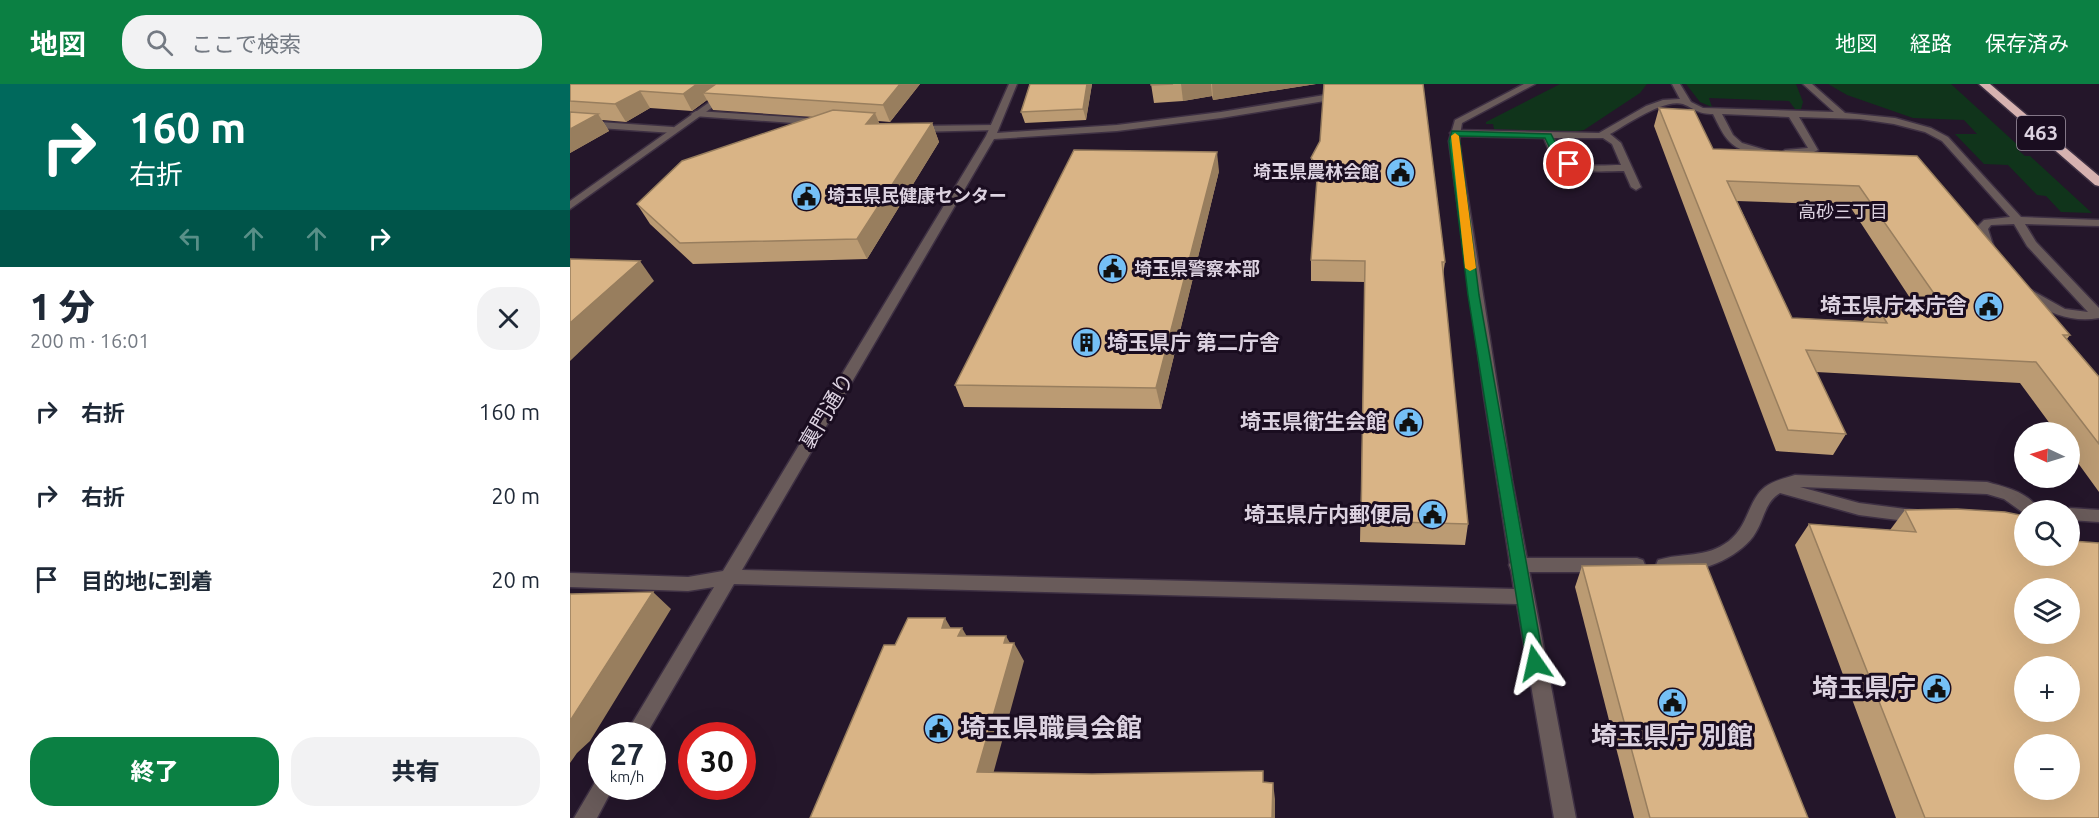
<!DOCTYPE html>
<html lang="ja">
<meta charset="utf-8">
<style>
body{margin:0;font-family:Ubuntu,"Noto Sans JP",sans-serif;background:#f2f2f3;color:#1f2937;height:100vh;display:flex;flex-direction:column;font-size:22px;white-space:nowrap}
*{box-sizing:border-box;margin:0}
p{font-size:20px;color:#747a83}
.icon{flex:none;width:33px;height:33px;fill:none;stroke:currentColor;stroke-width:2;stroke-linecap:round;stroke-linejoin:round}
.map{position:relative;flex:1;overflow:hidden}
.side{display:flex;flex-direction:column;background:#fff;width:570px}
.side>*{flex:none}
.guide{background:#00695c;color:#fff;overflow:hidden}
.needle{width:39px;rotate:274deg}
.buttons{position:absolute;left:1444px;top:338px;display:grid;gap:12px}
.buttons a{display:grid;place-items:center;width:66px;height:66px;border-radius:50%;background:#fff;box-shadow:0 6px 24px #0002;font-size:30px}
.speed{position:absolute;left:18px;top:638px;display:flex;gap:12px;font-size:30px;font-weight:700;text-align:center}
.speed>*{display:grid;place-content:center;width:78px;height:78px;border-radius:50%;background:#fff;box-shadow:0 6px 24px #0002;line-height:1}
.speed small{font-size:15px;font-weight:400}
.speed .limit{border:9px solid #d22;background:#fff;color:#111}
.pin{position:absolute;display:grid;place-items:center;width:51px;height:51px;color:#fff;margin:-26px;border:3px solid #fff;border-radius:50%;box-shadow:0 2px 6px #0007}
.me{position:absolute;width:66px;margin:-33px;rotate:349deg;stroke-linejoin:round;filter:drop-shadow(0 0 4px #0008)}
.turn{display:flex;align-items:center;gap:21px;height:126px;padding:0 30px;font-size:27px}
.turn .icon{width:78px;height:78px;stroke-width:2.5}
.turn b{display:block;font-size:42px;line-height:51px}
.lanes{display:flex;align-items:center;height:57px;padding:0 30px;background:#0003;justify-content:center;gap:30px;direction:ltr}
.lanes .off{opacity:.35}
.round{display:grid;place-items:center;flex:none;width:63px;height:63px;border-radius:24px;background:#f2f2f3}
.overview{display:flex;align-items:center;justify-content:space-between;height:102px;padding:0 30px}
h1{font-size:36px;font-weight:800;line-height:45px}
.action{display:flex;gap:12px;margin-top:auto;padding:12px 30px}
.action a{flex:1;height:69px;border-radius:24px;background:#0b8043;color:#fff;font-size:24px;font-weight:800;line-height:69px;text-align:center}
.action a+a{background:#f2f2f3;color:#1f2937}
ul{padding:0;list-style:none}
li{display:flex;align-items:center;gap:18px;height:84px;padding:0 30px}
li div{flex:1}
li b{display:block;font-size:22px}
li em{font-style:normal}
header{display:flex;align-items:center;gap:36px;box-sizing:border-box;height:84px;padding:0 30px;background:#0b8043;color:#fff}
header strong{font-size:28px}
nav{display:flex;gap:33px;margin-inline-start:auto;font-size:21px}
.search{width:420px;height:54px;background:#f2f2f3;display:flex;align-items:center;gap:15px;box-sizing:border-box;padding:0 21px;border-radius:24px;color:#747a83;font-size:22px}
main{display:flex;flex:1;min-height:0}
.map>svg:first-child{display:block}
.green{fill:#10341b}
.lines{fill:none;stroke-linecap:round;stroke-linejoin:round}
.lane-casing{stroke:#3e3043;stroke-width:3}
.street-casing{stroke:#3e3043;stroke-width:3}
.highway-casing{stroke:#3e3043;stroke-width:3}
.lane{fill:#695b5a;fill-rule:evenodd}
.street{fill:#695b5a;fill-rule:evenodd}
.highway{fill:#d6b2b0;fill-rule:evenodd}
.wall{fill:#bb9b73;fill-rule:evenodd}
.shaded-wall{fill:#987e5e}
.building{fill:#d9b486;stroke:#987e5e;stroke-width:1.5;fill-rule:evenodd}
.route{fill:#0b8043;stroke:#07532c;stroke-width:1.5}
.slow{fill:#f59e0b}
.labels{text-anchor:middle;stroke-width:6;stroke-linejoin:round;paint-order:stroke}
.far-poi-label{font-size:18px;font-weight:bold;fill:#dcd2e0;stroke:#1a0d20;text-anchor:start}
.far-neighbourhood-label{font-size:18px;fill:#dcd2e0;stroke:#1a0d20}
.shield{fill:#1a0d20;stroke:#a297a6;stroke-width:1.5}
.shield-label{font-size:20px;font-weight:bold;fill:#dcd2e0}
.poi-label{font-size:21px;font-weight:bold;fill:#dcd2e0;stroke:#1a0d20;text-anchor:end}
.street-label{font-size:21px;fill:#dcd2e0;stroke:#1a0d20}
.near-poi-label{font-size:26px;font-weight:bold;fill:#dcd2e0;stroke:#1a0d20;text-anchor:end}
</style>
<header>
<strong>地図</strong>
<div class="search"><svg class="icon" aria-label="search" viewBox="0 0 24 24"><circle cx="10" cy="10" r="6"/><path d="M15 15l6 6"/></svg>ここで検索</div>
<nav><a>地図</a><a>経路</a><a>保存済み</a></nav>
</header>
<main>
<section class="side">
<div class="guide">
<div class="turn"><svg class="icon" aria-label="right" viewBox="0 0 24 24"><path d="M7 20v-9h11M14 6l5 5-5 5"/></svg><div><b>160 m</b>右折</div></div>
<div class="lanes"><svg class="icon off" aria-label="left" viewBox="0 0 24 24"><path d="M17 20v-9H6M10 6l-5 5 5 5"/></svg><svg class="icon off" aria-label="ahead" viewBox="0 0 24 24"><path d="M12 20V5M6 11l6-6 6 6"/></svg><svg class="icon off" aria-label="ahead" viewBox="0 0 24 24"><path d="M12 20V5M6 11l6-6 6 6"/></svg><svg class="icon" aria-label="right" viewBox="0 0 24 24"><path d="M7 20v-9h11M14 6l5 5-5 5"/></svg></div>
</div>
<div class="overview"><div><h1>1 分</h1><p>200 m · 16:01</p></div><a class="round"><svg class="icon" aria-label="close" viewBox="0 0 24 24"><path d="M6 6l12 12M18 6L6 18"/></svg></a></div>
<ul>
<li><svg class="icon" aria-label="right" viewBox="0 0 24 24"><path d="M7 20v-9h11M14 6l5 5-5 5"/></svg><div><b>右折</b></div><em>160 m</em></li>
<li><svg class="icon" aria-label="right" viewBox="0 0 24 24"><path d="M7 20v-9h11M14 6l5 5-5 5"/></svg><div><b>右折</b></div><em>20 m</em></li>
<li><svg class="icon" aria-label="arrive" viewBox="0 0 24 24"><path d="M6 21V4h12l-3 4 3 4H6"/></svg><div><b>目的地に到着</b></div><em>20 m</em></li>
</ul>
<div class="action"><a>終了</a><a>共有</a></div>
</section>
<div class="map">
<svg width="1529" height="734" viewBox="0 0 1529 734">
<rect width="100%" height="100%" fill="#24162a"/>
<!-- green -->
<g class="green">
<polygon points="990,0 1077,0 1070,9 1014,46 1000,48 924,45 923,40 916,40 916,38"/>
<polygon points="1116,0 1226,0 1233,18 1231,25 1225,25 1219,17 1139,14 1142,23 1130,18"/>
<polygon points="1258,0 1381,0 1451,64 1447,65 1455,72 1460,72 1522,129 1491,128 1476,112 1467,111 1438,81 1414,80 1385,50 1407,50 1394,36 1343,34 1277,11"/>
</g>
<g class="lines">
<defs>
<g id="lane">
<path d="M 1102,0 L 1110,0 L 1121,18 L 1133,24 L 1264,28 L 1233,0 L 1242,0 L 1275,29 L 1325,34 L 1361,44 L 1378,53 L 1451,133 L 1529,136 L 1529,142 L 1455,140 L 1466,158 L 1529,224 L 1529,234 C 1500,239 1476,228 1453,212 L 1453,206 L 1461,206 L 1495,225 L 1518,228 L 1457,162 L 1444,140 L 1421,141 L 1418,145 L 1425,167 L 1423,169 L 1415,169 L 1406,144 L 1414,136 L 1440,133 L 1372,57 L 1355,48 L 1324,40 L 1290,35 L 1229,33 L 1248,66 C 1240,71 1221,73 1213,68 L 1215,66 L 1238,64 L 1219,33 L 1152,30 L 1163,51 L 1172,59 L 1199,67 C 1193,71 1187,70 1180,68 C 1158,64 1152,48 1143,30 C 1128,30 1125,25 1113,20 C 1094,14 1056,41 1040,50 L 1051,59 L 1071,103 L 1066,106 L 1061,103 L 1054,87 C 1034,87 999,91 985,75 C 979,69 977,61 974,54 L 885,52 L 880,49 L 885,46 L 1029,49 L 1076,22 L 1093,16 L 1110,15 ZM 984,54 L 1033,54 L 1042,60 L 1051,81 C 1035,81 1005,85 993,72 C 988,67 986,60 984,54 Z"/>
<polygon points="126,27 251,35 256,38 251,41 123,32 121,30"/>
<polygon points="0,36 103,43 108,46 103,49 0,42"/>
<polygon points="424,41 427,42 427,46 344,48 339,45 344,42"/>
<path d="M 1225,391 L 1417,398 C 1435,403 1459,408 1469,426 L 1455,426 L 1455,430 L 1434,415 L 1417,410 L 1230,403 L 1289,419 L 1351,427 L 1357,429 L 1359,433 L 1357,437 L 1351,439 L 1289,431 L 1210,409 C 1195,418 1194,435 1186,448 C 1171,475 1118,496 1088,486 L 1086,481 L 1088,476 C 1113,468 1135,475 1159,457 C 1179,441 1178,416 1195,403 C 1203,397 1215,394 1225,391 Z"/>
<polygon points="1500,424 1529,426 1529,438 1500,436 1500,426 1494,426"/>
<polygon points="947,474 1067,474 1073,476 1075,481 1073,486 1067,488 947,488 941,486 939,481 941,476"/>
</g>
<g id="street">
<polygon points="165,0 175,0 0,125 0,117"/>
<polygon points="439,0 447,0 427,49 547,41 651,28 773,8 777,11 773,14 651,34 547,47 424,55 172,486 944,505 914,312 879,57 885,36 954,0 965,0 892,39 889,57 942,396 1006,734 984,734 947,520 164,500 76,651 55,651 144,503 118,507 0,503 0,489 118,493 153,487 416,52"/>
<polygon points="32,693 32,702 44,702 27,734 4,734 27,695"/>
</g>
<polygon id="highway" points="1409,0 1420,0 1529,92 1529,102 1525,101"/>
</defs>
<!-- lane casing -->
<use href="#lane" class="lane-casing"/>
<!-- street casing -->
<use href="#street" class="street-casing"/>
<!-- highway casing -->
<use href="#highway" class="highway-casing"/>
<!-- lane -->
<use href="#lane" class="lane"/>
<!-- street -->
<use href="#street" class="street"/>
<!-- highway -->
<use href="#highway" class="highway"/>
</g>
<!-- wall -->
<g class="wall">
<polygon points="0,0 350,0 320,38 308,37 309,40 362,39 369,58 297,175 123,180 80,140 67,120 244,33 143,26 137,16 122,27 80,24 56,38 32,36 39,47 0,69"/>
<polygon points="460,0 522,0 516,36 455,39 451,28"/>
<polygon points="581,0 746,0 643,16 642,12 613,17 584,19"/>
<path d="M 1089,24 L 1143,65 L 1347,72 L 1500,251 L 1497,255 L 1529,293 L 1529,408 L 1500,368 L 1500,348 L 1486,348 L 1450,299 L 1246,288 L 1276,350 L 1263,371 L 1206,367 L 1084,42 ZM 1167,117 L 1279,121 L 1344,220 L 1304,218 L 1293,237 L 1222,234 Z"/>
<polygon points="741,74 875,178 873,191 898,440 895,461 790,458 795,198 741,197 741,176 747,99 741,93"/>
<polygon points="649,87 591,325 394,323 385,301"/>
<polygon points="1335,426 1502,457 1529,734 1326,734 1225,461 1239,440 1320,446"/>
<polygon points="1012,482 1238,734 1064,734 1005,503"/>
</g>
<!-- shaded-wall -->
<g class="shaded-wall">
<polygon points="127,0 161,0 133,9 137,16 122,27 113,10"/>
<polygon points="330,0 350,0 320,38 313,21"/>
<polygon points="517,0 522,0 516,36 513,25"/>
<polygon points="611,0 641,0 642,12 613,17"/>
<polygon points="642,0 746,0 643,16"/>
<polygon points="70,7 80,24 56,38 45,20"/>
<polygon points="305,29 313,48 296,40"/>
<polygon points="28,30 39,47 0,69 0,45"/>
<polygon points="362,39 369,58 297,175 287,155"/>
<polygon points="647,68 649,87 591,325 586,304"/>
<polygon points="70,177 84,197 0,277 0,239"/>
<polygon points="83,508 101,525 20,657 7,669 0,679 0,637"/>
<polygon points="375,534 386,553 372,544"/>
<polygon points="392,544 403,563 388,552"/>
<polygon points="436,552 443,564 444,559 454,577 419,705 407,688 434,559"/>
<polygon points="703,699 705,715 705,734 702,734"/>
</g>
<!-- building -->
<g class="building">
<polygon points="0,0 127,0 113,10 70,7 45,20 0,17"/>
<polygon points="146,0 330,0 313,21 133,9"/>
<polygon points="460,0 517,0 513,25 451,28"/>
<polygon points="581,0 603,0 581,1"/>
<polygon points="754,0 853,0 875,178 872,178 898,440 791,437 795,177 741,176 748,82 741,74 750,57"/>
<path d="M 1089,24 L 1124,26 L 1143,65 L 1347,72 L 1500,251 L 1493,251 L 1529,293 L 1529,360 L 1466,278 L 1236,266 L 1276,350 L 1218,346 ZM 1157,97 L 1289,102 L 1372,221 L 1304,218 L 1317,239 L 1222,234 Z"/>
<polygon points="263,26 305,29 296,40 362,39 287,155 110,159 67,120 112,77"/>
<polygon points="0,28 28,30 0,45"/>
<polygon points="504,66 647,68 586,304 385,301"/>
<polygon points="0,175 70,177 0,239"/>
<path d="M 1387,425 L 1435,428 L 1455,432 L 1455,471 L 1500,471 L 1500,455 L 1502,457 L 1529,459 L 1529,734 L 1355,734 L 1239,440 L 1346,448 L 1335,426 ZM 1455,504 L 1500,504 L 1500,549 L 1455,549 ZM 1455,582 L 1500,582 L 1500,627 L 1455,627 ZM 1455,660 L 1500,660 L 1500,705 L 1455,705 Z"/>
<polygon points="1136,480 1238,734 1080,734 1012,482"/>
<polygon points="83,508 0,637 0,510"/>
<polygon points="338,534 375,534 372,544 392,544 388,552 436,552 434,559 444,559 407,688 522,690 693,687 693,698 703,699 702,734 240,734 314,561 325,561"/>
</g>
<!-- route -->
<polygon class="route" points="882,47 981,50 992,72 1003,80 995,82 985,75 975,54 889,52 909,211 974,579 971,585 965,587 959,585 957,579 898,211 879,57"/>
<!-- slow -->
<polygon class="slow" points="885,49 889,52 906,184 900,187 895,184 881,52"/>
<!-- icons -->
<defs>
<symbol id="civic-disc" viewBox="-11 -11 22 22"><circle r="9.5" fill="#75c0f6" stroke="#1a0d20"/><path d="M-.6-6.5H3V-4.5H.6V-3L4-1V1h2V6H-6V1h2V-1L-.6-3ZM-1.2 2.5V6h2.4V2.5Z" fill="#111"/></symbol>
<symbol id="building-disc" viewBox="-11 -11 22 22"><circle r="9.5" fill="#75c0f6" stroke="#1a0d20"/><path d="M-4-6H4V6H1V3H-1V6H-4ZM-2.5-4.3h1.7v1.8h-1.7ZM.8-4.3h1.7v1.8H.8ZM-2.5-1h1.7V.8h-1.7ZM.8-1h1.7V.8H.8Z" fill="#111"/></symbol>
</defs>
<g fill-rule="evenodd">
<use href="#civic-disc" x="814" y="72" width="33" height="33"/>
<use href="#civic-disc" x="220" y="96" width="33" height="33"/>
<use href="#civic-disc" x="526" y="168" width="33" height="33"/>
<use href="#civic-disc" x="1402" y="206" width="33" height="33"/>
<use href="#building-disc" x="500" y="242" width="33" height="33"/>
<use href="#civic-disc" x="822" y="322" width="33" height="33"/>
<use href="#civic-disc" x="846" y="414" width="33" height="33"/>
<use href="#civic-disc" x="1350" y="588" width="33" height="33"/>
<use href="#civic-disc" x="1086" y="602" width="33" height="33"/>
<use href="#civic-disc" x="352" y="628" width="33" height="33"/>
</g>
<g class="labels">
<!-- far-poi labels -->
<g class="far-poi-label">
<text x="809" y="94" text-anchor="end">埼玉県農林会館</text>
<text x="257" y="118">埼玉県民健康センター</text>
<text x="564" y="191">埼玉県警察本部</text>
</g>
<!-- far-neighbourhood labels -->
<g class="far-neighbourhood-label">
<text x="1273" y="134">高砂三丁目</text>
</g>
<!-- shield labels -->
<rect class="shield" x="1447" y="32" width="48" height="34" rx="4.5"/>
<g class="shield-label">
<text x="1471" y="56">463</text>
</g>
<!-- poi labels -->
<g class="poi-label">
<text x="1397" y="229">埼玉県庁本庁舎</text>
<text x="537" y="266" text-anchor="start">埼玉県庁 第二庁舎</text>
<text x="817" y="345">埼玉県衛生会館</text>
<text x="842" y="438">埼玉県庁内郵便局</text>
</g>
<!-- street labels -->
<g class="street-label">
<text transform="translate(257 327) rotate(-59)" y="7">裏門通り</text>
</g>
<!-- near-poi labels -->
<g class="near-poi-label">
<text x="1346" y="613">埼玉県庁</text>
<text x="390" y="653" text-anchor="start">埼玉県職員会館</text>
<text x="1102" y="661" text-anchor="middle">埼玉県庁 別館</text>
</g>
</g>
</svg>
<div class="buttons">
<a><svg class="needle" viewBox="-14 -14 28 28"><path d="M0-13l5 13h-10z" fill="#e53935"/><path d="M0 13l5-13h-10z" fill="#747a83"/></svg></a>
<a><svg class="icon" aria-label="search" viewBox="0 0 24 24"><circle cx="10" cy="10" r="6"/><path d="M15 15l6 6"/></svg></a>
<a><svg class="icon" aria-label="layers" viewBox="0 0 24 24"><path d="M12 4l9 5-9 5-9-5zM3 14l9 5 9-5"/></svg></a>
<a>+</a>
<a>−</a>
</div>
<div class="speed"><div>27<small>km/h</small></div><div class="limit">30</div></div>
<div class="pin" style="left:999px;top:80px;background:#d93025"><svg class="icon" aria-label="arrive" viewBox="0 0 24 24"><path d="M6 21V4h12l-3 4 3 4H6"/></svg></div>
<svg class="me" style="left:965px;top:579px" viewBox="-20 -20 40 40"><path d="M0-17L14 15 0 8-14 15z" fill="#0b8043" stroke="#fff" stroke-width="4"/></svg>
</div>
</main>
